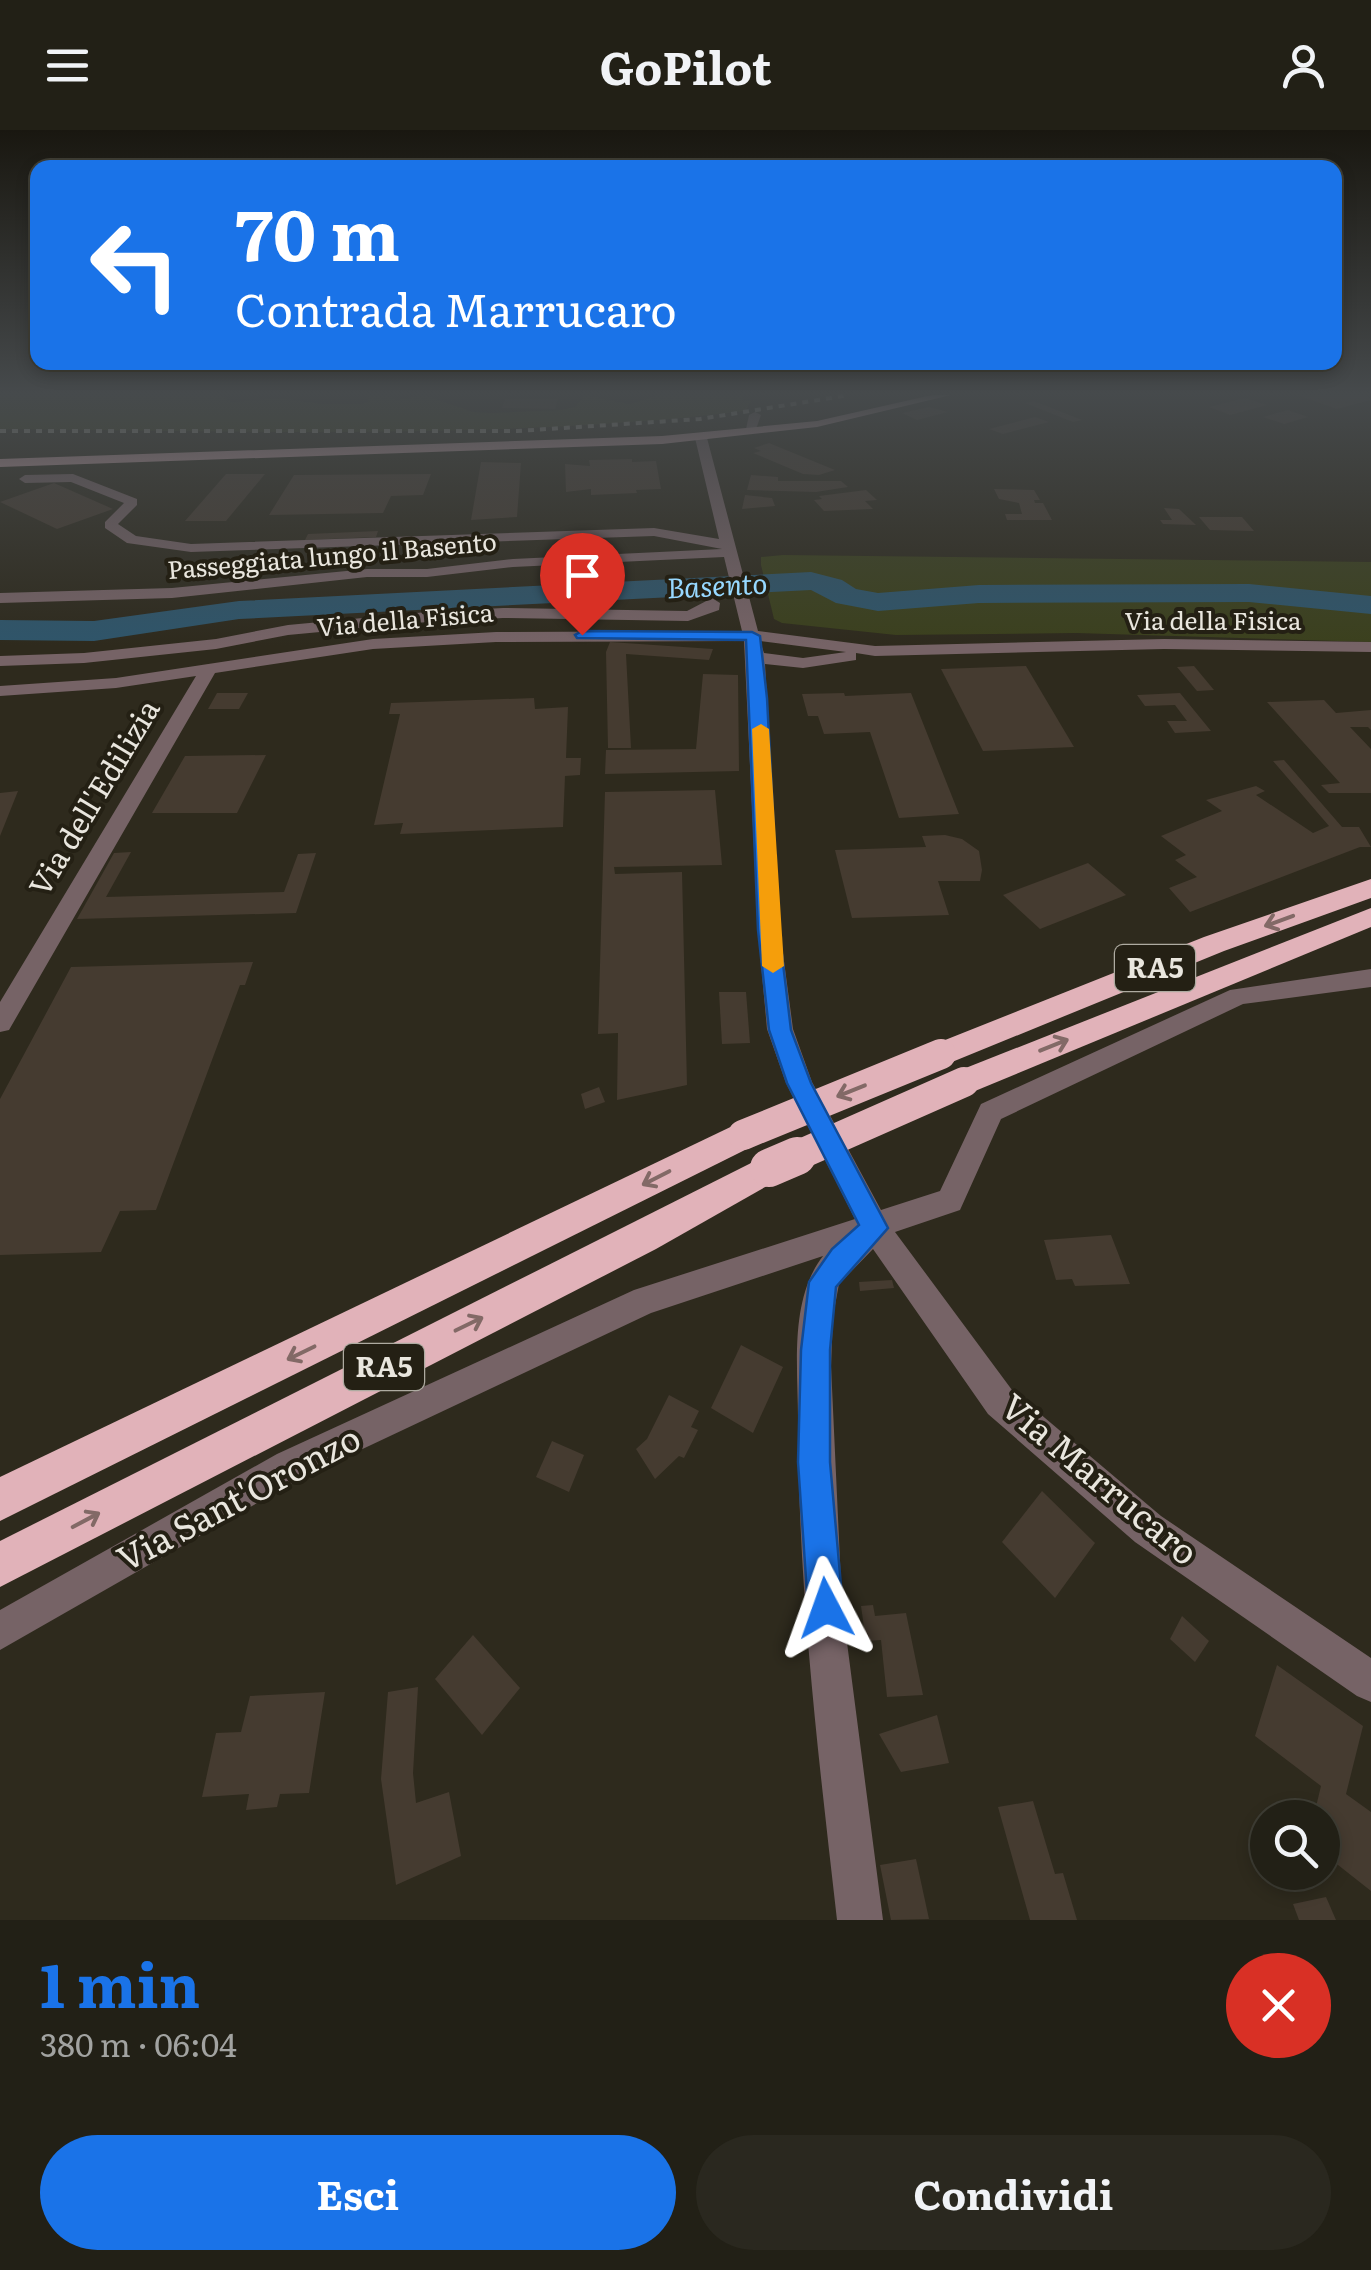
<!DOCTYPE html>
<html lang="it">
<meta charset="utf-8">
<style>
body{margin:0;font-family:Literata,serif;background:#2a281f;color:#f1f3f6;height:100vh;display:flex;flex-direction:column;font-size:38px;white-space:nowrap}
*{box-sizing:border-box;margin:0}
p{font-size:32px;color:#a2a3a1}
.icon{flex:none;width:55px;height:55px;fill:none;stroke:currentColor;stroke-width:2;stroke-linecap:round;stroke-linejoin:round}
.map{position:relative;height:1790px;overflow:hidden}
.drawer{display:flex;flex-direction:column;background:#222016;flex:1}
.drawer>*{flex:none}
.banner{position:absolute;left:30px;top:30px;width:1312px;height:210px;border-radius:20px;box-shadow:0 5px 15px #0003,0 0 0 2px #3f3e35;background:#1a73e8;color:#fff;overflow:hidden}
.tools{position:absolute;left:1250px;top:1670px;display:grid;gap:20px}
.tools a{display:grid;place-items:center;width:90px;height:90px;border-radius:50%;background:#222016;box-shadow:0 5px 15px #0003,0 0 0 2px #3f3e35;font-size:50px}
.pin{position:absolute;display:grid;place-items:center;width:85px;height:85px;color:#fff;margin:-102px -42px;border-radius:50% 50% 50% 0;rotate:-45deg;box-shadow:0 0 10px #0007}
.pin .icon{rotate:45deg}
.me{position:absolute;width:110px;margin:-55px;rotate:356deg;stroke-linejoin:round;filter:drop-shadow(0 0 8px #0008)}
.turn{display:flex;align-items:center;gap:35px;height:210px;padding:0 40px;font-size:45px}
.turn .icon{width:130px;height:130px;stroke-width:2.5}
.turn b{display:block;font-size:70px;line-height:85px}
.round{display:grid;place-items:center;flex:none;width:105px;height:105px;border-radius:52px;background:#2a281f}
.head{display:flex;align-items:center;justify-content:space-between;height:170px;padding:0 40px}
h1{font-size:60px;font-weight:700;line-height:75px;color:#1a73e8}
.button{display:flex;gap:20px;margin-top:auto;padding:20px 40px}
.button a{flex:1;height:115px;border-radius:60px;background:#1a73e8;color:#fff;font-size:40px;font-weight:700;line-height:115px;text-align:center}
.button a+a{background:#2a281f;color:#f1f3f6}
header{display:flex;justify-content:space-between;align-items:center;height:130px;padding:0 40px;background:#222016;font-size:45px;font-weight:700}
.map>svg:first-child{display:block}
.green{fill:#3b401d}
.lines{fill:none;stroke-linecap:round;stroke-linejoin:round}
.river{fill:#2f556a;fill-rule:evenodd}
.building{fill:#453b30}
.minor{fill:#766366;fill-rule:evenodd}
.major{fill:#c29ca2;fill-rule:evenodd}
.highway{fill:#e1b2b9;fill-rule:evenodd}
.rail{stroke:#a29f95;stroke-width:4;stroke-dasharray:6 6;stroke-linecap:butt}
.highway-bridge-far1{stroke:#e1b2b9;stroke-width:30}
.highway-bridge{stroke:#e1b2b9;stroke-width:38}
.oneway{stroke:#826966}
.route{fill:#1a73e8;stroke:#114b97;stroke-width:2.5}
.slow{fill:#f59e0b}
.labels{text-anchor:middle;stroke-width:8;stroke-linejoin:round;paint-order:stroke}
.far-street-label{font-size:25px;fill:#e9e6de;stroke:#242014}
.far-water-label{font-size:28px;font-style:italic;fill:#97d8ff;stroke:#242014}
.shield{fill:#242014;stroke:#aeaba1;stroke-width:2.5}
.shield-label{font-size:28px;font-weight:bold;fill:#e9e6de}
.street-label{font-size:30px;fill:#e9e6de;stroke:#242014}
.near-street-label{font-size:35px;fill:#e9e6de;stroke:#242014}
</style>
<header><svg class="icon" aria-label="menu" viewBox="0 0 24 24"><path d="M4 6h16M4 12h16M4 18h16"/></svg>GoPilot<svg class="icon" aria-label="person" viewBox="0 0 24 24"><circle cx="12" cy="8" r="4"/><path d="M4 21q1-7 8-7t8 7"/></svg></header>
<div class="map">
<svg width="1371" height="1790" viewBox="0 0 1371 1790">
<rect width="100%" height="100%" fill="#2e2a1d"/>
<!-- green -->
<g class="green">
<path d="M 0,265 L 220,265 L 231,272 L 280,268 L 322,274 L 363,274 L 369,271 L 367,265 L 387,265 L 396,270 L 424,265 L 473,282 L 493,283 L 561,280 L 575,277 L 585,265 L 629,274 L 659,265 L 741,265 L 743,270 L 751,271 L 746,280 L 738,282 C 494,310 246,301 0,299 Z"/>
<polygon points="783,425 1371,432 1371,512 1076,503 896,505 782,493 774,489 761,435 761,427"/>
</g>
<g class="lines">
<!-- river -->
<polygon class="river" points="811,442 842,450 856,459 878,463 979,455 1249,454 1371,466 1371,484 1249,472 979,473 878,481 836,473 811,460 239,489 94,511 0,510 0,490 94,491 239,471"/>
</g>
<!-- building -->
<g class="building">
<polygon points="1297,265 1366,265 1371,270 1337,279"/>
<polygon points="1245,268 1267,275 1230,285 1209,277"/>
<polygon points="505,269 558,269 555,279 502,278"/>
<polygon points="1034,271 1082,290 1073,292 1025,273"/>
<polygon points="929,277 948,282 917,290 902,283"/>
<polygon points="1288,280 1308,287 1284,294 1263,287"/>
<polygon points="1035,287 1049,292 1003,304 989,299"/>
<polygon points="769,313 835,340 819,345 803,344 753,323 761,321 754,318"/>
<polygon points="632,329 632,332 656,331 661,359 636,360 637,363 591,365 591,359 566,362 565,334 590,336 589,330"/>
<polygon points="481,332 521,333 517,387 471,390"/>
<polygon points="226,344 265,344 226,391 185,391"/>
<polygon points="431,344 423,365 391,366 383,383 269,385 294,345"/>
<polygon points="751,345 778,347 778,351 841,351 848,357 816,362 747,360"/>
<polygon points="54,353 113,379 57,399 0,372"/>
<polygon points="994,359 1034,360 1040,370 1034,370 1035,373 1043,373 1052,390 1007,390 1005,384 1022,384 1019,373 999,369"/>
<polygon points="866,360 877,370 865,371 873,379 824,381 814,370 822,369 819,366"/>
<polygon points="745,365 772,368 775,376 742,379"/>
<polygon points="1164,378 1179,379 1196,395 1163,394 1160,390 1172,390"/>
<polygon points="1199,387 1242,387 1254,401 1210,400"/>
<polygon points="378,401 376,407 305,410 308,404"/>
<polygon points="610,512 713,519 709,530 626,524 631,618 608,618 606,522"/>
<polygon points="1026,536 1074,617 983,621 941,539"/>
<polygon points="1194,536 1214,560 1197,561 1177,537"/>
<polygon points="703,544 738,545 739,641 605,644 606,620 696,619"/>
<polygon points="217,563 248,563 239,579 208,579"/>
<polygon points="844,563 845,566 911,563 959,684 899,688 870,602 824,604 818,586 808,586 802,564"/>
<polygon points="1180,563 1211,601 1175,603 1167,591 1187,591 1175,575 1145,576 1137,565"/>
<polygon points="534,568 535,579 568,577 566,628 581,628 580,645 565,646 563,697 400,704 403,693 374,695 400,584 389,584 391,573"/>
<polygon points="1324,570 1336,583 1371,580 1371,600 1368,597 1350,597 1371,619 1371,663 1329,663 1321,655 1340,653 1267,572"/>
<polygon points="266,625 237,683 152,683 185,626"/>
<polygon points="1284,630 1342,697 1359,697 1371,717 1360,717 1190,782 1169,758 1197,747 1175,730 1186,725 1161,706 1222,681 1206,670 1256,656 1265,661 1256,665 1313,703 1329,696 1273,631"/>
<polygon points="715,660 722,735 614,737 615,744 682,742 687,955 617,970 618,903 598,904 605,662"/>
<polygon points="18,661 0,706 0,663"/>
<polygon points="945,705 962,709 979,721 982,740 980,751 938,751 949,785 852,788 835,720 926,717 922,706"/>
<polygon points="131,722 106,767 284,762 298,724 316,723 296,783 77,789 114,723"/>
<polygon points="1088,733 1126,765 1040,799 1003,765"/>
<polygon points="253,832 245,855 240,855 156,1080 120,1081 101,1122 0,1125 0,969 71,837"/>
<polygon points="719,862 746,862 750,913 722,914"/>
<polygon points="599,957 605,972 585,979 581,964"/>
<polygon points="1111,1105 1130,1154 1075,1156 1072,1149 1056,1150 1044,1110"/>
<polygon points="892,1150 894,1158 860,1161 859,1152"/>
<polygon points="741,1215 783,1237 753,1303 711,1278"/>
<polygon points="669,1265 699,1281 691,1297 698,1300 684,1328 679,1326 655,1349 636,1319 647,1309"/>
<polygon points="552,1311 584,1325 569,1362 536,1347"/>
<polygon points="1042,1361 1095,1413 1055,1468 1002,1412"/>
<polygon points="873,1475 875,1486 906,1483 923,1565 887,1567 881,1510 866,1511 861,1476"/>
<polygon points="1182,1486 1209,1511 1195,1532 1170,1509"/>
<polygon points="473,1505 520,1558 482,1605 435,1549"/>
<polygon points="1277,1535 1363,1596 1346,1664 1371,1682 1371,1761 1333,1731 1340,1705 1314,1685 1321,1656 1255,1606"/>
<polygon points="418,1557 413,1643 416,1673 449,1662 461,1726 396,1755 381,1649 388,1562"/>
<polygon points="325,1562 309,1663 280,1664 277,1677 246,1680 249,1664 202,1667 216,1603 241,1602 250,1566"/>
<polygon points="937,1585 949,1633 901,1642 879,1604"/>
<polygon points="1033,1671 1055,1744 1063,1743 1077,1790 1030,1790 998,1677"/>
<polygon points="916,1729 929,1789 891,1790 880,1735"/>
<polygon points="1326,1767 1336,1790 1299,1790 1293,1774"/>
</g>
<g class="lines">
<!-- minor -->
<g class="minor">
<polygon points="755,282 761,285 755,302 745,304 749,285"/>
<path d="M 701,305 L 707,308 L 758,501 L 875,516 L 1164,509 L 1371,512 L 1371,522 L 1164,519 L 875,526 L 856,523 L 856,530 L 803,538 L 765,534 L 780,801 L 793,899 L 812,952 L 881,1080 L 940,1061 L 981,974 L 1230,860 L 1371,839 L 1371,857 L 1243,874 L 1001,989 L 960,1080 L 895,1102 L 1012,1260 L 1161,1386 L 1371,1528 L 1371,1572 L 1357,1566 L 1135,1412 L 988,1284 L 873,1119 L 839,1154 L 833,1186 L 831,1236 L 842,1474 L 883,1790 L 837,1790 C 818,1623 798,1457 798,1289 C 798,1237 789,1170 823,1126 L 651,1183 L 301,1348 L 0,1520 L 0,1480 L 277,1324 L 634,1160 L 855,1089 L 786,953 L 767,899 L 758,801 L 744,511 L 496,512 L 373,519 L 215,543 L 9,900 L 0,902 L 0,872 L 196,546 L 116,558 L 0,566 L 0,556 L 116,548 L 373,509 L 496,502 L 742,501 L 724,427 L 513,437 L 427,447 L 367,447 L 172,468 L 0,473 L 0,463 L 172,458 L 367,439 L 427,439 L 513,429 L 722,419 L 654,406 L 191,422 L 127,413 L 105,398 L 105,392 L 124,373 L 71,352 L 25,353 L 19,349 L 25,345 L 73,344 L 137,369 L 137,375 L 118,394 L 136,406 L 191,414 L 654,398 L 719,409 L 695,308 ZM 760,511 L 846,522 L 803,528 L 764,523 Z"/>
<polygon points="712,468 720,473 719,480 688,491 503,488 427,492 288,505 216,519 84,533 0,536 0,526 84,523 216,509 288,495 427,482 503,478 687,481"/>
</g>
<!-- major -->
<polygon class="major" points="932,265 951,265 817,297 662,314 0,337 0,329 662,306 817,291"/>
<!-- highway -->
<g class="highway">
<polygon points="1371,749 1371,768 1224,821 952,932 941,936 930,932 926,924 930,916 1204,807"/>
<polygon points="1371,778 1371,797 975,961 964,965 953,961 948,952 953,943"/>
<polygon points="743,991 755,995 760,1005 755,1015 0,1391 0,1347"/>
<polygon points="769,1024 781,1028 786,1038 781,1048 656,1119 0,1457 0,1411"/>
</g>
<!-- rail -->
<polyline class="rail" points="0,301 517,301 700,289 849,265"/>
<!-- highway-bridge-far1 -->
<g class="highway-bridge-far1">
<polyline points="743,1005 941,924"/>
<polyline points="792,1028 964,952"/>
</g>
<!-- highway-bridge -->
<polyline class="highway-bridge" points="769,1038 797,1026"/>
</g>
<!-- one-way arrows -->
<defs><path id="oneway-shaft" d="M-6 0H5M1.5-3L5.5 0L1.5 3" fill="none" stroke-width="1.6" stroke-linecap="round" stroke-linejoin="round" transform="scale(2.5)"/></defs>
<g class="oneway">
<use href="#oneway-shaft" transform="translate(1279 791) rotate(160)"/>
<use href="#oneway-shaft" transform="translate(1054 915) rotate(-22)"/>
<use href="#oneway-shaft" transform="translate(851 961) rotate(158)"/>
<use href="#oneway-shaft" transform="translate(656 1048) rotate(153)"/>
<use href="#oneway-shaft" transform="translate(469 1194) rotate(-26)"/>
<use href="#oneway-shaft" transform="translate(301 1223) rotate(154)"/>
<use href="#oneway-shaft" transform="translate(86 1390) rotate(-28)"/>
</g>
<!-- sky -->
<linearGradient id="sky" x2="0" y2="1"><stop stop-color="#191710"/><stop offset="0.51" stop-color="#464a4c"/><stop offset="1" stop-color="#464a4c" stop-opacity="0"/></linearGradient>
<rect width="1371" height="516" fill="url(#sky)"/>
<!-- route -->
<polygon class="route" points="582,501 752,502 760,506 767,568 779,800 791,900 811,953 888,1098 836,1157 830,1220 830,1332 843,1478 838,1490 826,1495 813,1490 808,1478 798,1332 801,1220 809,1152 832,1119 859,1095 787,953 769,900 758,800 746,510 577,508 575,505"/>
<!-- slow -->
<polygon class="slow" points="761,594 769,599 784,836 773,843 762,836 752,599"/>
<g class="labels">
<!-- far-street labels -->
<g class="far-street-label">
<text transform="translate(332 426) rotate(-5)" y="9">Passeggiata lungo il Basento</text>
<text transform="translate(405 490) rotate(-5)" y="9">Via della Fisica</text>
<text x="1213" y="500">Via della Fisica</text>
</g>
<!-- far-water labels -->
<g class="far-water-label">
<text transform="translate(717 456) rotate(-3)" y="10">Basento</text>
</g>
<!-- shield labels -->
<g class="shield">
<rect x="1115" y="815" width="80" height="46" rx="8"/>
<rect x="344" y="1214" width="80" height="46" rx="8"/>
</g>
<g class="shield-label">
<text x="1155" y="848">RA5</text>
<text x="384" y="1247">RA5</text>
</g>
<!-- street labels -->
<g class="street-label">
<text transform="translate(95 668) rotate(-59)" y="10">Via dell'Edilizia</text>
</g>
<!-- near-street labels -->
<g class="near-street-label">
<text transform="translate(1099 1350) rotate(40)" y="12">Via Marrucaro</text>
<text transform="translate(239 1369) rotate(-28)" y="12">Via Sant'Oronzo</text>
</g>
</g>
</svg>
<div class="tools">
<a><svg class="icon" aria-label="search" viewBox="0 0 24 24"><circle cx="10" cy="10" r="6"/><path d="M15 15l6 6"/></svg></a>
</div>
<div class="pin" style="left:582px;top:505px;background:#d93025"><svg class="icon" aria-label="arrive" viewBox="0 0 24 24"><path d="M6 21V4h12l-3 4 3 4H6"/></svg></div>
<svg class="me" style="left:826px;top:1478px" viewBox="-20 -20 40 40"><path d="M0-17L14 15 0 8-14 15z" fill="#1a73e8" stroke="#fff" stroke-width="4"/></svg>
<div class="banner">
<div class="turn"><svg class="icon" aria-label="left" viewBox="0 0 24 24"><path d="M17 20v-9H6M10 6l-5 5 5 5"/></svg><div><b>70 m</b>Contrada Marrucaro</div></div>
</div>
</div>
<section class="drawer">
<div class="head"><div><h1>1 min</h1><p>380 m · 06:04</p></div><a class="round" style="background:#d93025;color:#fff"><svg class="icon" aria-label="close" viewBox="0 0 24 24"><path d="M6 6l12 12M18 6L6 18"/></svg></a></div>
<div class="button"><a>Esci</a><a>Condividi</a></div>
</section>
